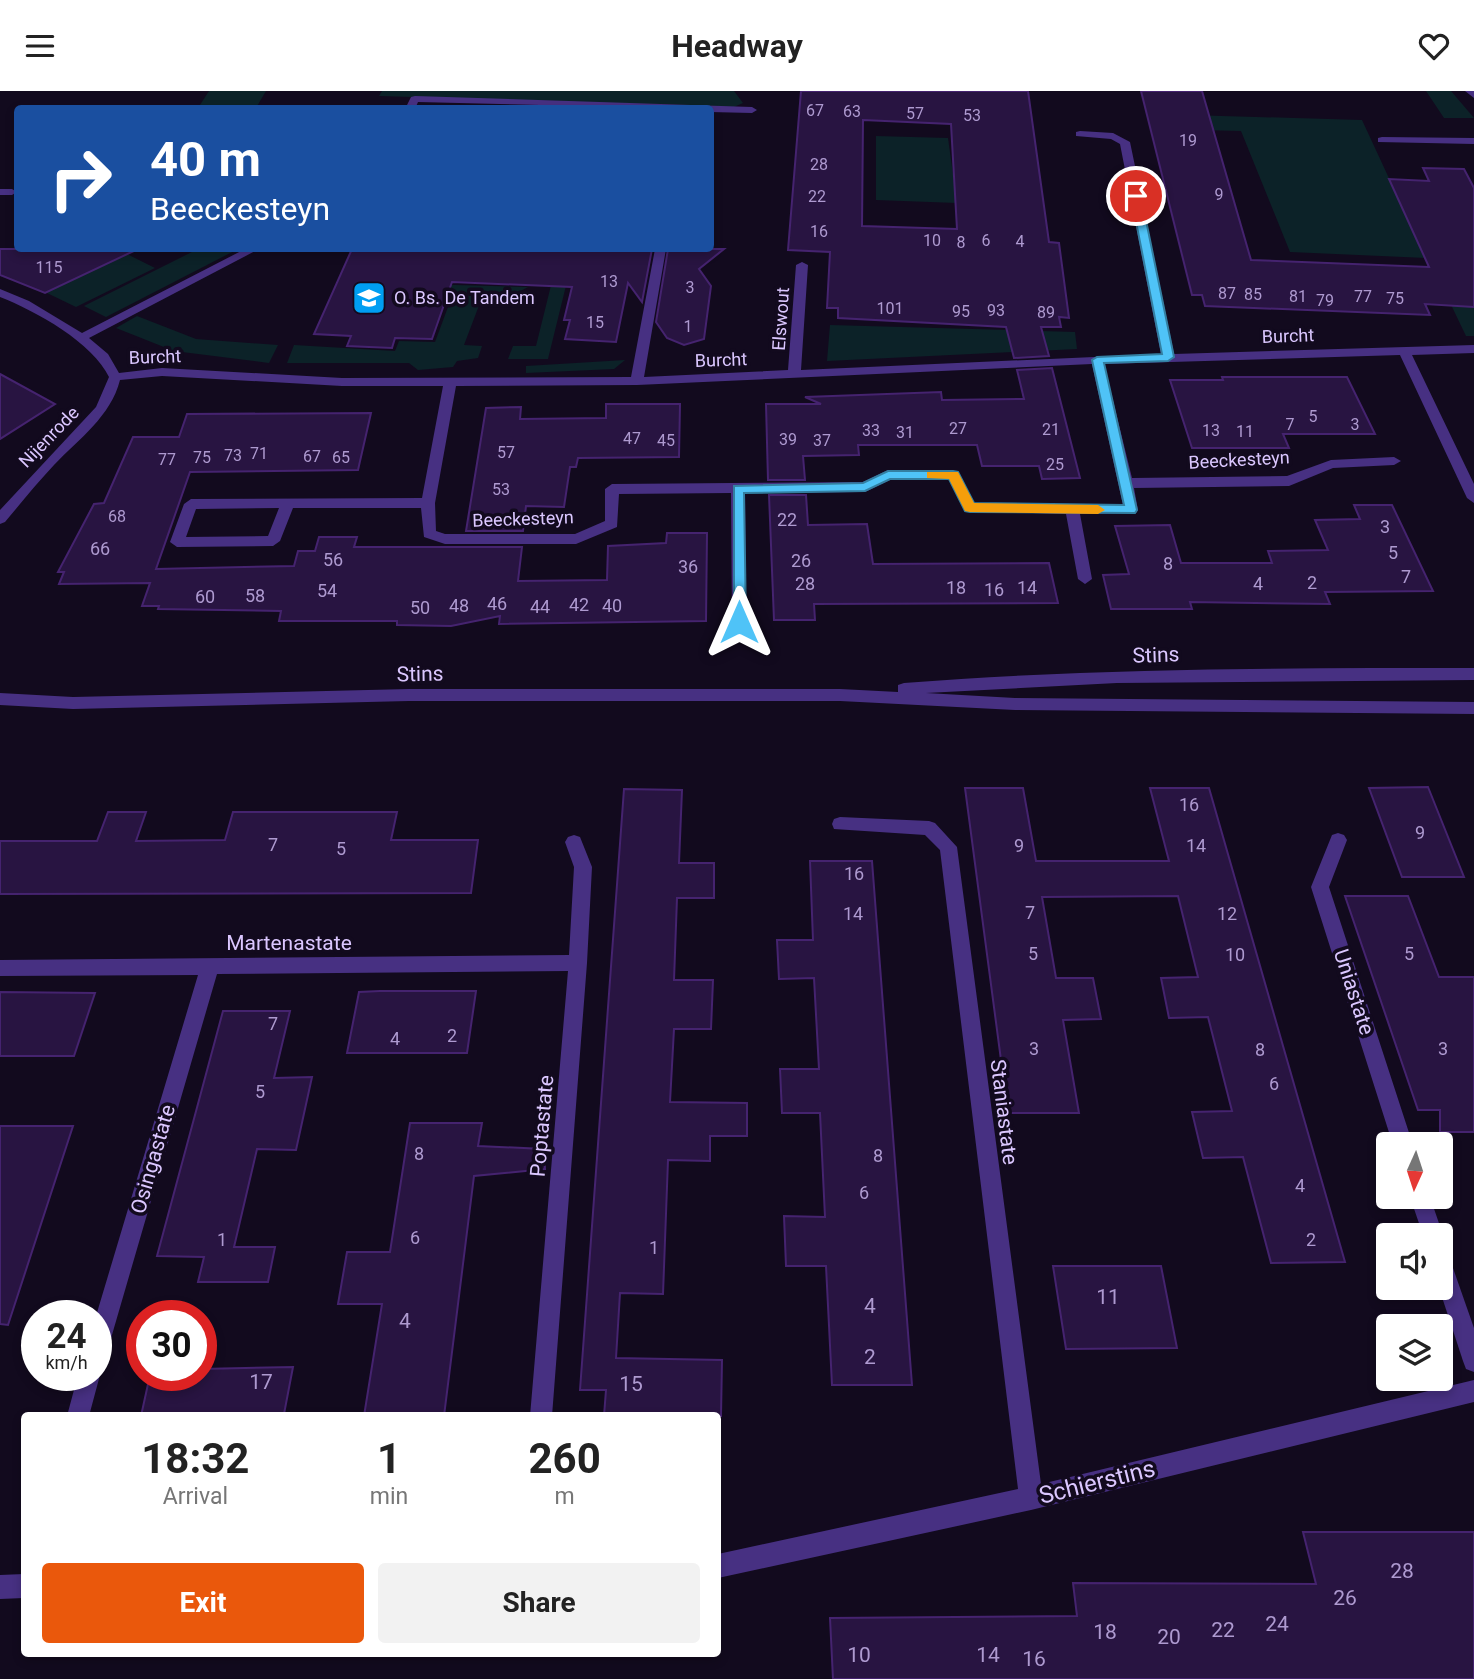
<!DOCTYPE html>
<style>
body{margin:0;font-family:Roboto,sans-serif;background:#f2f2f2;color:#222;height:100vh;display:flex;flex-direction:column;font-size:26px;white-space:nowrap}
*{box-sizing:border-box;margin:0}
p{font-size:23px;color:#767676}
.icon{flex:none;width:38px;height:38px;fill:none;stroke:currentColor;stroke-width:2;stroke-linecap:round;stroke-linejoin:round}
.map{position:relative;flex:1;overflow:hidden}
.sheet{position:absolute;left:21px;top:1321px;width:700px;height:245px;display:flex;flex-direction:column;background:#fff;border-radius:7px;box-shadow:0 4px 10px #0003}
.sheet>*{flex:none}
.hud{position:absolute;left:14px;top:14px;width:700px;height:147px;border-radius:7px;box-shadow:0 4px 10px #0003;background:#1a4fa0;color:#fff;overflow:hidden}
.needle{width:46px;rotate:183deg}
.tools{position:absolute;left:1376px;top:1041px;display:grid;gap:14px}
.tools a{display:grid;place-items:center;width:77px;height:77px;border-radius:7px;background:#fff;box-shadow:0 4px 10px #0003;font-size:35px}
.speed{position:absolute;left:21px;top:1209px;display:flex;gap:14px;font-size:35px;font-weight:700;text-align:center}
.speed>*{display:grid;place-content:center;width:91px;height:91px;border-radius:50%;background:#fff;box-shadow:0 4px 10px #0003;line-height:1}
.speed small{font-size:18px;font-weight:400}
.speed .limit{border:10px solid #d22;background:#fff;color:#111}
.pin{position:absolute;display:grid;place-items:center;width:60px;height:60px;color:#fff;margin:-30px;border:4px solid #fff;border-radius:50%;box-shadow:0 2px 7px #0007}
.me{position:absolute;width:77px;margin:-38px;rotate:0deg;stroke-linejoin:round;filter:drop-shadow(0 0 5px #0008)}
.turn{display:flex;align-items:center;gap:24px;height:147px;padding:0 21px;font-size:32px}
.turn .icon{width:91px;height:91px;stroke-width:2.5}
.turn b{display:block;font-size:49px;line-height:60px}
.eta{display:flex;justify-content:space-evenly;align-items:center;height:119px;text-align:center}
.eta b{font-size:42px;font-weight:700;line-height:49px}
.action{display:flex;gap:14px;margin-top:auto;padding:14px 21px}
.action a{flex:1;height:80px;border-radius:7px;background:#ea580c;color:#fff;font-size:28px;font-weight:700;line-height:80px;text-align:center}
.action a+a{background:#f2f2f2;color:#222}
header{display:flex;justify-content:space-between;align-items:center;height:91px;padding:0 21px;background:#fff;font-size:32px;font-weight:700}
.map>svg:first-child{display:block}
.green{fill:#0c2228}
.building{fill:#281441;stroke:#45236f;stroke-width:2;fill-rule:evenodd}
.lines{fill:none;stroke-linecap:round;stroke-linejoin:round}
.minor{fill:#473082;fill-rule:evenodd}
.route{fill:#4fc3f7;stroke:#337fa1;stroke-width:2}
.slow{fill:#f59e0b}
.labels{text-anchor:middle;stroke-width:7;stroke-linejoin:round;paint-order:stroke}
.far-number-label{font-size:16px;fill:#ae9ad0}
.far-poi-label{font-size:18px;fill:#dbc7ff;stroke:#120a1e;text-anchor:start}
.far-street-label{font-size:18px;fill:#dbc7ff;stroke:#120a1e}
.number-label{font-size:18px;fill:#ae9ad0}
.street-label{font-size:21px;fill:#dbc7ff;stroke:#120a1e}
.near-number-label{font-size:21px;fill:#ae9ad0}
.near-street-label{font-size:24px;fill:#dbc7ff;stroke:#120a1e}
</style>
<header><svg class="icon" aria-label="menu" viewBox="0 0 24 24"><path d="M4 6h16M4 12h16M4 18h16"/></svg>Headway<svg class="icon" aria-label="heart" viewBox="0 0 24 24"><path d="M12 20l-8-8c-3-5 5-10 8-4 3-6 11-1 8 4z"/></svg></header>
<div class="map">
<svg width="1474" height="1588" viewBox="0 0 1474 1588">
<rect width="100%" height="100%" fill="#120a1e"/>
<!-- green -->
<g class="green">
<polygon points="209,0 266,0 256,17 198,17"/>
<polygon points="382,0 734,0 743,12 734,16 379,5"/>
<polygon points="1426,0 1451,0 1474,27 1444,27"/>
<polygon points="1156,23 1362,29 1426,167 1290,161 1241,40 1159,38"/>
<polygon points="876,45 948,47 957,112 876,109"/>
<polygon points="65,158 117,158 155,177 76,216 22,190 72,163"/>
<polygon points="198,158 238,158 106,226 84,215"/>
<polygon points="560,158 575,158 548,268 508,268 513,255 536,255"/>
<polygon points="420,193 528,196 513,204 483,204 464,254 482,255 478,267 457,270 453,276 418,279 409,272 287,272 294,254 395,260 399,250 435,251 451,208 416,207"/>
<polygon points="1443,197 1474,197 1474,245 1466,245"/>
<polygon points="137,225 196,248 278,254 269,272 174,260 116,237"/>
<polygon points="830,234 1075,241 1077,258 827,270"/>
<polygon points="625,269 614,278 526,282 526,275"/>
</g>
<!-- building -->
<g class="building">
<path d="M 801,0 L 1028,0 L 1049,151 L 1059,152 L 1069,227 L 1059,226 L 1061,236 L 1041,236 L 1049,265 L 1014,267 L 1006,236 L 838,227 L 838,217 L 827,217 L 830,161 L 788,159 ZM 863,29 L 951,33 L 957,138 L 862,135 Z"/>
<polygon points="1141,0 1202,0 1251,169 1429,176 1389,88 1429,90 1423,77 1464,78 1474,97 1474,216 1425,213 1430,224 1205,215 1202,204 1192,204"/>
<polygon points="0,158 138,158 45,202 0,184"/>
<polygon points="352,158 652,158 642,211 628,192 616,251 565,248 570,229 564,229 572,196 452,191 432,248 395,247 392,257 347,255 351,245 314,243"/>
<polygon points="668,158 724,158 699,178 711,195 704,248 684,254 667,247 656,231"/>
<polygon points="1052,277 1080,387 1042,388 1039,375 982,375 977,354 858,354 859,364 803,365 805,389 768,389 766,313 821,313 805,306 941,301 942,309 1024,308 1017,279"/>
<polygon points="0,283 55,313 0,348"/>
<polygon points="1222,286 1347,286 1375,343 1283,343 1289,357 1192,357 1170,289 1223,289"/>
<polygon points="606,313 680,313 679,366 578,367 576,376 570,376 564,416 526,415 523,440 466,440 486,317 521,316 520,328 606,327"/>
<polygon points="371,322 358,379 190,381 156,478 294,475 298,460 315,460 319,446 357,446 354,456 522,456 518,490 607,489 608,455 666,452 667,442 707,442 706,530 499,533 500,525 451,535 397,534 397,530 279,530 281,520 158,518 159,515 142,515 150,492 59,493 64,481 58,481 94,413 104,412 133,346 179,346 187,323"/>
<polygon points="769,404 806,404 808,434 867,433 873,473 1049,472 1058,512 814,513 815,529 774,529"/>
<polygon points="1354,414 1392,414 1433,500 1325,501 1330,513 1190,511 1192,518 1111,518 1103,484 1129,483 1115,435 1170,434 1181,472 1272,472 1268,460 1328,459 1315,429 1360,428"/>
<polygon points="1428,696 1464,786 1402,786 1369,697"/>
<polygon points="965,697 1023,697 1036,770 1169,770 1150,697 1209,697 1345,1171 1271,1172 1243,1066 1203,1067 1192,1021 1232,1020 1208,926 1169,927 1161,887 1198,886 1178,805 1042,806 1056,887 1093,887 1101,928 1063,929 1079,1022 1008,1022"/>
<polygon points="624,698 682,699 679,772 714,772 714,807 677,807 674,889 713,889 711,938 674,938 670,1011 747,1012 747,1045 710,1045 710,1070 668,1069 663,1203 620,1202 616,1267 722,1269 721,1325 604,1325 606,1299 580,1299"/>
<polygon points="108,721 146,721 136,750 225,749 233,721 397,721 391,749 478,749 471,802 0,803 0,750 97,750"/>
<polygon points="810,770 872,770 912,1294 832,1294 826,1175 786,1175 784,1125 825,1126 820,1022 782,1022 780,978 819,978 814,887 779,888 777,849 813,849"/>
<polygon points="1345,805 1408,805 1439,886 1474,886 1474,1041 1440,1041 1440,1019 1418,1019"/>
<polygon points="380,900 476,900 467,962 347,962 359,901"/>
<polygon points="0,901 95,902 74,965 0,965"/>
<polygon points="223,920 290,920 274,987 312,986 296,1059 257,1058 234,1156 275,1156 268,1191 198,1191 204,1166 157,1165"/>
<polygon points="410,1032 482,1032 478,1055 544,1058 545,1078 474,1085 444,1325 364,1325 382,1213 338,1213 347,1161 390,1161"/>
<polygon points="0,1035 73,1035 8,1234 0,1233"/>
<polygon points="1053,1175 1161,1175 1177,1257 1066,1258"/>
<polygon points="293,1276 284,1323 141,1325 150,1284 201,1284 201,1278"/>
<polygon points="1303,1441 1474,1441 1474,1588 833,1588 830,1527 1077,1525 1073,1492 1316,1493"/>
</g>
<g class="lines">
<!-- minor -->
<g class="minor">
<polygon points="1465,0 1474,0 1474,7"/>
<polygon points="415,5 752,16 757,19 752,22 710,21 710,18 418,11 415,18 405,18 411,6"/>
<path d="M 1080,40 L 1113,42 L 1130,51 L 1174,263 L 1474,254 L 1474,262 L 1412,264 L 1474,393 L 1474,412 L 1467,407 L 1400,264 L 1104,273 L 1132,387 L 1287,385 L 1331,369 L 1394,366 L 1401,370 L 1394,374 L 1333,377 L 1289,395 L 1134,397 L 1138,419 L 1136,422 L 1080,423 L 1092,488 L 1085,493 L 1078,488 L 1066,423 L 965,420 L 949,389 L 890,389 L 865,401 L 745,402 L 746,531 L 739,537 L 732,531 L 731,402 L 619,403 L 617,436 L 576,453 L 445,453 L 424,446 L 421,417 L 293,417 L 280,450 L 273,455 L 177,456 L 170,451 L 184,413 L 191,408 L 422,407 L 443,295 L 342,295 L 162,285 L 120,289 C 111,325 79,348 54,374 C 37,392 21,412 5,431 L 0,433 L 0,419 L 96,316 L 109,286 C 93,252 36,220 0,206 L 0,198 L 29,210 L 82,242 L 245,158 L 259,158 L 89,247 L 108,263 L 119,282 L 162,277 L 342,287 L 631,286 L 655,158 L 666,158 L 644,286 L 788,279 L 796,174 L 802,171 L 808,174 L 801,279 L 1161,263 L 1120,53 L 1111,48 L 1076,45 L 1076,41 ZM 1092,273 L 1123,414 L 974,412 L 958,381 L 888,379 L 863,391 L 612,393 L 605,398 L 605,430 L 575,443 L 445,443 L 436,440 L 435,412 L 456,295 L 637,294 ZM 279,417 L 268,445 L 186,446 L 196,418 Z"/>
<polygon points="1382,46 1474,47 1474,53 1378,51 1378,47"/>
<polygon points="0,98 12,98 17,101 12,104 0,104"/>
<path d="M 1474,577 L 1474,589 L 1117,592 L 926,602 L 1015,607 L 1474,611 L 1474,623 L 1015,619 L 840,610 L 409,610 L 73,618 L 0,614 L 0,602 L 73,606 L 409,598 L 840,598 L 898,601 L 898,594 L 904,592 C 1094,577 1284,577 1474,577 Z"/>
<polygon points="840,726 929,730 935,732 957,756 1041,1393 1474,1289 1474,1311 1031,1419 718,1487 718,1463 1018,1398 940,759 925,744 834,738 832,733 834,728"/>
<polygon points="1338,742 1344,744 1347,749 1329,796 1413,1054 1393,1054 1311,796 1332,744"/>
<polygon points="574,744 580,746 592,776 587,872 552,1325 530,1325 568,880 217,883 107,1261 104,1269 96,1272 96,1225 198,884 0,885 0,869 569,864 574,776 565,751 568,746"/>
<polygon points="1410,1106 1430,1106 1443,1144 1440,1151 1440,1144 1423,1144"/>
<polygon points="1440,1157 1447,1160 1474,1237 1474,1281 1466,1278 1463,1270 1439,1197"/>
<polygon points="96,1276 100,1284 89,1325 67,1325 78,1284 96,1284"/>
<polygon points="24,1483 24,1507 0,1508 0,1484"/>
</g>
</g>
<!-- route -->
<polygon class="route" points="1136,102 1141,105 1174,266 1168,270 1104,272 1137,419 1135,422 970,421 965,420 949,388 890,388 865,400 744,402 746,531 739,536 734,534 734,395 863,392 888,380 953,380 958,381 974,412 1124,414 1092,269 1097,266 1162,263 1131,105"/>
<!-- slow -->
<polygon class="slow" points="927,381 958,381 974,412 1098,414 1105,419 1098,423 970,421 965,420 949,388 927,387"/>
<!-- icons -->
<defs>
<symbol id="school-square" viewBox="-11 -11 22 22"><rect x="-9" y="-9" width="18" height="18" rx="4" fill="#009ef2" stroke="#120a1e"/><path d="M0-5L7-2L0 1L-7-2ZM-4 1L0 2.5L4 1V4Q0 6-4 4Z" fill="#fff"/></symbol>
</defs>
<g fill-rule="evenodd">
<use href="#school-square" x="350" y="188" width="38" height="38"/>
</g>
<g class="labels">
<!-- far-number labels -->
<g class="far-number-label">
<text x="815" y="25">67</text>
<text x="852" y="26">63</text>
<text x="915" y="28">57</text>
<text x="972" y="30">53</text>
<text x="1188" y="55">19</text>
<text x="819" y="79">28</text>
<text x="1219" y="109">9</text>
<text x="817" y="111">22</text>
<text x="819" y="146">16</text>
<text x="932" y="155">10</text>
<text x="986" y="155">6</text>
<text x="1020" y="156">4</text>
<text x="961" y="157">8</text>
<text x="49" y="182">115</text>
<text x="609" y="196">13</text>
<text x="690" y="202">3</text>
<text x="1227" y="208">87</text>
<text x="1253" y="209">85</text>
<text x="1298" y="211">81</text>
<text x="1363" y="211">77</text>
<text x="1395" y="213">75</text>
<text x="1325" y="215">79</text>
<text x="890" y="223">101</text>
<text x="996" y="225">93</text>
<text x="961" y="226">95</text>
<text x="1046" y="227">89</text>
<text x="595" y="237">15</text>
<text x="688" y="241">1</text>
<text x="1313" y="331">5</text>
<text x="1290" y="339">7</text>
<text x="1355" y="339">3</text>
<text x="958" y="343">27</text>
<text x="1051" y="344">21</text>
<text x="871" y="345">33</text>
<text x="1211" y="345">13</text>
<text x="1245" y="346">11</text>
<text x="905" y="347">31</text>
<text x="632" y="353">47</text>
<text x="788" y="354">39</text>
<text x="666" y="355">45</text>
<text x="822" y="355">37</text>
<text x="506" y="367">57</text>
<text x="259" y="368">71</text>
<text x="233" y="370">73</text>
<text x="312" y="371">67</text>
<text x="202" y="372">75</text>
<text x="341" y="372">65</text>
<text x="167" y="374">77</text>
<text x="1055" y="379">25</text>
<text x="501" y="404">53</text>
<text x="117" y="431">68</text>
</g>
<!-- far-poi labels -->
<g class="far-poi-label">
<text x="394" y="213">O. Bs. De Tandem</text>
</g>
<!-- far-street labels -->
<g class="far-street-label">
<text transform="translate(781 228) rotate(-86)" y="6">Elswout</text>
<text transform="translate(1288 245) rotate(-2)" y="6">Burcht</text>
<text transform="translate(155 266) rotate(-2)" y="6">Burcht</text>
<text transform="translate(721 269) rotate(-2)" y="6">Burcht</text>
<text transform="translate(49 346) rotate(-46)" y="6">Nijenrode</text>
<text transform="translate(1239 369) rotate(-3)" y="6">Beeckesteyn</text>
<text transform="translate(523 428) rotate(-2)" y="6">Beeckesteyn</text>
</g>
<!-- number labels -->
<g class="number-label">
<text x="787" y="435">22</text>
<text x="1385" y="442">3</text>
<text x="100" y="464">66</text>
<text x="1393" y="468">5</text>
<text x="333" y="475">56</text>
<text x="801" y="476">26</text>
<text x="1168" y="479">8</text>
<text x="688" y="482">36</text>
<text x="1406" y="492">7</text>
<text x="1312" y="498">2</text>
<text x="805" y="499">28</text>
<text x="1258" y="499">4</text>
<text x="956" y="503">18</text>
<text x="1027" y="503">14</text>
<text x="994" y="505">16</text>
<text x="327" y="506">54</text>
<text x="255" y="511">58</text>
<text x="205" y="512">60</text>
<text x="497" y="519">46</text>
<text x="579" y="520">42</text>
<text x="459" y="521">48</text>
<text x="612" y="521">40</text>
<text x="540" y="522">44</text>
<text x="420" y="523">50</text>
<text x="1189" y="720">16</text>
<text x="1420" y="748">9</text>
<text x="273" y="760">7</text>
<text x="1019" y="761">9</text>
<text x="1196" y="761">14</text>
<text x="341" y="764">5</text>
<text x="854" y="789">16</text>
<text x="1030" y="828">7</text>
<text x="853" y="829">14</text>
<text x="1227" y="829">12</text>
<text x="1033" y="869">5</text>
<text x="1409" y="869">5</text>
<text x="1235" y="870">10</text>
<text x="273" y="939">7</text>
<text x="452" y="951">2</text>
<text x="395" y="954">4</text>
<text x="1034" y="964">3</text>
<text x="1443" y="964">3</text>
<text x="1260" y="965">8</text>
<text x="1274" y="999">6</text>
<text x="260" y="1007">5</text>
<text x="419" y="1069">8</text>
<text x="878" y="1071">8</text>
<text x="1300" y="1101">4</text>
<text x="864" y="1108">6</text>
<text x="415" y="1153">6</text>
<text x="222" y="1155">1</text>
<text x="1311" y="1155">2</text>
<text x="654" y="1163">1</text>
</g>
<!-- street labels -->
<g class="street-label">
<text transform="translate(1156 564) rotate(-2)" y="7">Stins</text>
<text transform="translate(420 583) rotate(-1)" y="7">Stins</text>
<text x="289" y="859">Martenastate</text>
<text transform="translate(1354 901) rotate(72)" y="7">Uniastate</text>
<text transform="translate(1004 1021) rotate(83)" y="7">Staniastate</text>
<text transform="translate(542 1035) rotate(-85)" y="7">Poptastate</text>
<text transform="translate(153 1068) rotate(-74)" y="7">Osingastate</text>
</g>
<!-- near-number labels -->
<g class="near-number-label">
<text x="1108" y="1213">11</text>
<text x="870" y="1222">4</text>
<text x="405" y="1237">4</text>
<text x="870" y="1273">2</text>
<text x="261" y="1298">17</text>
<text x="631" y="1300">15</text>
<text x="1402" y="1487">28</text>
<text x="1345" y="1514">26</text>
<text x="1277" y="1540">24</text>
<text x="1223" y="1546">22</text>
<text x="1105" y="1548">18</text>
<text x="1169" y="1553">20</text>
<text x="859" y="1571">10</text>
<text x="988" y="1571">14</text>
<text x="1034" y="1575">16</text>
</g>
<!-- near-street labels -->
<g class="near-street-label">
<text transform="translate(1097 1391) rotate(-14)" y="8">Schierstins</text>
</g>
</g>
</svg>
<div class="tools">
<a><svg class="needle" viewBox="-14 -14 28 28"><path d="M0-13l5 13h-10z" fill="#e53935"/><path d="M0 13l5-13h-10z" fill="#767676"/></svg></a>
<a><svg class="icon" aria-label="sound" viewBox="0 0 24 24"><path d="M4 9h4l5-4v14l-5-4H4zM17 9q2 3 0 6"/></svg></a>
<a><svg class="icon" aria-label="layers" viewBox="0 0 24 24"><path d="M12 4l9 5-9 5-9-5zM3 14l9 5 9-5"/></svg></a>
</div>
<div class="speed"><div>24<small>km/h</small></div><div class="limit">30</div></div>
<div class="pin" style="left:1136px;top:105px;background:#d93025"><svg class="icon" aria-label="arrive" viewBox="0 0 24 24"><path d="M6 21V4h12l-3 4 3 4H6"/></svg></div>
<svg class="me" style="left:739px;top:531px" viewBox="-20 -20 40 40"><path d="M0-17L14 15 0 8-14 15z" fill="#4fc3f7" stroke="#fff" stroke-width="4"/></svg>
<div class="hud">
<div class="turn"><svg class="icon" aria-label="right" viewBox="0 0 24 24"><path d="M7 20v-9h11M14 6l5 5-5 5"/></svg><div><b>40 m</b>Beeckesteyn</div></div>
</div>
<section class="sheet">
<div class="eta">
<div><b>18:32</b><p>Arrival</p></div>
<div><b>1</b><p>min</p></div>
<div><b>260</b><p>m</p></div>
</div>
<div class="action"><a>Exit</a><a>Share</a></div>
</section>
</div>
